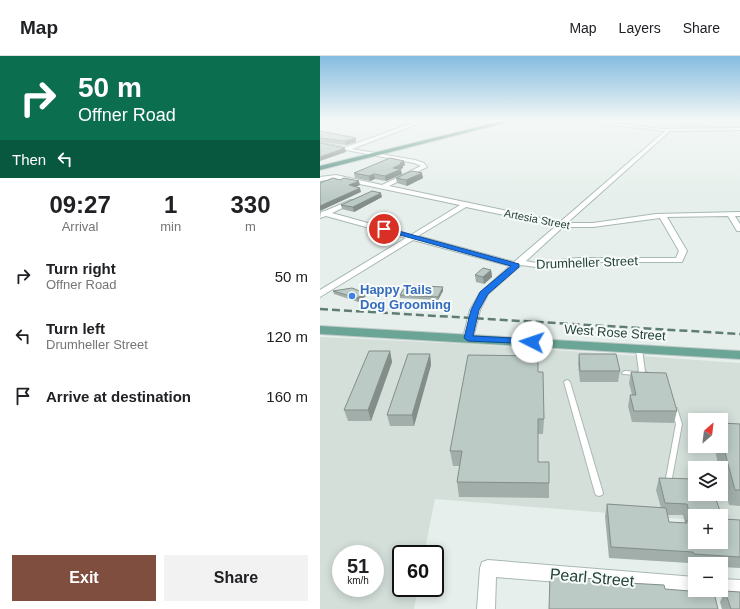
<!DOCTYPE html>
<meta charset="utf-8">
<style>
body{margin:0;font-family:Arial,sans-serif;background:#f2f2f2;color:#202124;height:100vh;display:flex;flex-direction:column;font-size:15px;white-space:nowrap}
*{box-sizing:border-box;margin:0}
p{font-size:13px;color:#757577}
.icon{flex:none;width:22px;height:22px;fill:none;stroke:currentColor;stroke-width:2;stroke-linecap:round;stroke-linejoin:round}
.map{position:relative;flex:1;overflow:hidden}
.panel{display:flex;flex-direction:column;background:#fff;width:320px}
.panel>*{flex:none}
.top-card{background:#0b6e4f;color:#fff;overflow:hidden}
.needle{width:26px;rotate:28deg}
.buttons{position:absolute;left:368px;top:357px;display:grid;gap:8px}
.buttons a{display:grid;place-items:center;width:40px;height:40px;border-radius:0px;background:#fff;box-shadow:0 2px 10px #0003;font-size:20px}
.speed{position:absolute;left:12px;top:489px;display:flex;gap:8px;font-size:20px;font-weight:700;text-align:center}
.speed>*{display:grid;place-content:center;width:52px;height:52px;border-radius:50%;background:#fff;box-shadow:0 2px 10px #0003;line-height:1}
.speed small{font-size:10px;font-weight:400}
.speed .limit{border:2px solid #111;border-radius:6px;background:#fff;color:#111}
.pin{position:absolute;display:grid;place-items:center;width:34px;height:34px;color:#fff;margin:-17px;border:2px solid #fff;border-radius:50%;box-shadow:0 1px 4px #0007}
.me{position:absolute;width:44px;margin:-22px;rotate:274deg;stroke-linejoin:round;filter:drop-shadow(0 0 3px #0008)}
.turn{display:flex;align-items:center;gap:14px;height:84px;padding:0 12px;font-size:18px}
.turn .icon{width:52px;height:52px;stroke-width:2.5}
.turn b{display:block;font-size:28px;line-height:34px}
.then{display:flex;align-items:center;height:38px;padding:0 12px;background:#0003;gap:8px;font-size:15px}
.eta{display:flex;justify-content:space-evenly;align-items:center;height:68px;text-align:center}
.eta b{font-size:24px;font-weight:800;line-height:28px}
.button{display:flex;gap:8px;margin-top:auto;padding:8px 12px}
.button a{flex:1;height:46px;border-radius:0px;background:#7f4e3f;color:#fff;font-size:16px;font-weight:800;line-height:46px;text-align:center}
.button a+a{background:#f2f2f2;color:#202124}
ul{padding:0;list-style:none}
li{display:flex;align-items:center;gap:12px;height:60px;padding:0 12px}
li div{flex:1}
li b{display:block;font-size:15px}
li em{font-style:normal}
header{display:flex;align-items:center;gap:24px;box-sizing:border-box;height:56px;padding:0 20px;background:#fff;border-bottom:1px solid #e0e0e0}
header strong{font-size:19px}
nav{display:flex;gap:22px;margin-inline-start:auto;font-size:14px}
main{display:flex;flex:1;min-height:0}
.map>svg:first-child{display:block}
.built{fill:#d4dfda;fill-rule:evenodd}
.lines{fill:none;stroke-linecap:round;stroke-linejoin:round}
.service-casing{stroke:#a8b8b2;stroke-width:2}
.minor-casing{stroke:#a8b8b2;stroke-width:2}
.primary-casing{stroke:#c2cac8;stroke-width:2}
.trunk-casing{stroke:#c2cac8;stroke-width:2}
.path{stroke:#86b3a5;stroke-width:1;stroke-dasharray:1 1.5;stroke-linecap:butt}
.service{fill:#fff;fill-rule:evenodd}
.minor{fill:#fff;fill-rule:evenodd}
.primary{fill:#6aa596;fill-rule:evenodd}
.trunk{fill:#4c8a7c;fill-rule:evenodd}
.rail{stroke:#5f7d75;stroke-width:2.5;stroke-dasharray:8 4;stroke-linecap:butt}
.wall{fill:#a1aea9;fill-rule:evenodd}
.shaded-wall{fill:#838d89}
.building{fill:#bbcac4;stroke:#838d89;fill-rule:evenodd}
.route{fill:#1a73e8;stroke:#114b97}
.shop-dot{fill:#3f7fe0;stroke:#f7fbf9;stroke-width:1.5}
.labels{text-anchor:middle;stroke-width:4;stroke-linejoin:round;paint-order:stroke}
.far-street-label{font-size:11px;fill:#24423a;stroke:#f7fbf9}
.street-label{font-size:13px;fill:#24423a;stroke:#f7fbf9}
.shop-label{font-size:13px;font-weight:bold;fill:#366cbe;stroke:#f7fbf9;text-anchor:start}
.near-street-label{font-size:16px;fill:#24423a;stroke:#f7fbf9}
</style>
<header>
<strong>Map</strong>
<nav><a>Map</a><a>Layers</a><a>Share</a></nav>
</header>
<main>
<section class="panel">
<div class="top-card">
<div class="turn"><svg class="icon" aria-label="right" viewBox="0 0 24 24"><path d="M7 20v-9h11M14 6l5 5-5 5"/></svg><div><b>50 m</b>Offner Road</div></div>
<div class="then">Then<svg class="icon" aria-label="left" viewBox="0 0 24 24"><path d="M17 20v-9H6M10 6l-5 5 5 5"/></svg></div>
</div>
<div class="eta">
<div><b>09:27</b><p>Arrival</p></div>
<div><b>1</b><p>min</p></div>
<div><b>330</b><p>m</p></div>
</div>
<ul>
<li><svg class="icon" aria-label="right" viewBox="0 0 24 24"><path d="M7 20v-9h11M14 6l5 5-5 5"/></svg><div><b>Turn right</b><p>Offner Road</p></div><em>50 m</em></li>
<li><svg class="icon" aria-label="left" viewBox="0 0 24 24"><path d="M17 20v-9H6M10 6l-5 5 5 5"/></svg><div><b>Turn left</b><p>Drumheller Street</p></div><em>120 m</em></li>
<li><svg class="icon" aria-label="arrive" viewBox="0 0 24 24"><path d="M6 21V4h12l-3 4 3 4H6"/></svg><div><b>Arrive at destination</b></div><em>160 m</em></li>
</ul>
<div class="button"><a>Exit</a><a>Share</a></div>
</section>
<div class="map">
<svg width="420" height="553" viewBox="0 0 420 553">
<rect width="100%" height="100%" fill="#e6efeb"/>
<!-- built -->
<g class="built">
<polygon points="360,65 420,65 420,72 352,73"/>
<path d="M 0,281 L 148,288 L 420,307 L 420,467 L 401,466 L 401,460 L 375,460 L 375,464 L 115,443 L 104,498 L 81,498 L 81,532 L 98,532 L 94,553 L 0,553 ZM 375,364 L 401,364 L 401,390 L 375,390 ZM 375,412 L 401,412 L 401,438 L 375,438 ZM 21,498 L 55,498 L 55,532 L 21,532 Z"/>
</g>
<g class="lines">
<defs>
<g id="service">
<path d="M 319,291 L 322,293 L 325,316 L 329,317 L 330,318 L 329,319 C 326,320 323,320 320,319 L 319,318 L 317,319 L 303,318 L 302,317 L 303,316 L 305,315 L 319,316 L 316,293 Z"/>
<polygon points="247,324 249,325 250,326 283,437 282,439 279,440 276,439 275,437 244,326 245,325"/>
<polygon points="353,352 357,352 362,368 352,422 351,424 349,425 347,424 346,422 356,368 352,354"/>
</g>
<g id="minor">
<path d="M 98,65 L 105,65 L 32,93 L 95,104 L 104,107 L 107,111 L 69,130 L 240,166 L 345,75 L 261,65 L 277,65 L 343,73 L 420,72 L 420,74 L 350,75 L 247,167 L 273,167 L 336,158 L 420,156 L 420,160 L 415,160 L 420,168 L 420,175 L 417,175 L 408,160 L 347,161 L 367,195 L 362,206 L 257,206 L 216,211 L 201,209 L 168,238 L 160,254 L 153,282 L 148,285 L 143,282 L 150,254 L 160,237 L 190,210 L 93,184 L 0,241 L 0,234 L 86,182 L 6,160 L 0,162 L 1,156 L 5,155 L 31,144 L 35,144 L 35,146 L 12,157 L 91,179 L 140,149 L 16,123 L 0,125 L 0,121 L 16,119 L 62,129 L 101,110 L 94,107 L 0,89 L 0,87 L 26,91 ZM 146,151 L 236,170 L 194,206 L 98,180 ZM 340,162 L 359,195 L 356,202 L 257,202 L 216,207 L 206,205 L 243,171 L 273,171 Z"/>
<polygon points="168,504 375,521 375,534 381,534 375,537 176,521 175,553 157,553 160,512 162,506"/>
<polygon points="401,523 420,524 420,542 401,539 395,537 394,534 401,534"/>
</g>
<polygon id="primary" points="0,270 420,295 420,303 0,278"/>
<polygon id="trunk" points="183,65 192,65 0,114 0,110"/>
</defs>
<!-- service casing -->
<use href="#service" class="service-casing"/>
<!-- minor casing -->
<use href="#minor" class="minor-casing"/>
<!-- primary casing -->
<use href="#primary" class="primary-casing"/>
<!-- trunk casing -->
<use href="#trunk" class="trunk-casing"/>
<!-- path -->
<polyline class="path" points="195,68 203,65"/>
<!-- service -->
<use href="#service" class="service"/>
<!-- minor -->
<use href="#minor" class="minor"/>
<!-- primary -->
<use href="#primary" class="primary"/>
<!-- trunk -->
<use href="#trunk" class="trunk"/>
<!-- rail -->
<polyline class="rail" points="0,253 420,278"/>
</g>
<!-- wall -->
<g class="wall">
<polygon points="0,75 36,86 26,89 0,86"/>
<polygon points="85,109 83,110 83,112 80,113 82,118 66,125 55,123 50,125 35,122 34,117"/>
<polygon points="76,122 103,122 87,130 77,127"/>
<polygon points="62,141 34,156 22,153 21,149"/>
<polygon points="171,214 172,221 164,228 156,226 155,219"/>
<polygon points="123,231 123,235 118,244 80,242 80,239"/>
<polygon points="13,235 45,237 46,240 38,246 14,238"/>
<polygon points="70,295 72,306 51,365 28,365 24,354"/>
<polygon points="110,298 111,309 94,370 70,370 67,359"/>
<polygon points="259,298 300,315 298,326 260,326 258,308"/>
<polygon points="218,316 224,363 223,378 218,378 218,406 229,427 229,442 139,441 137,426 140,410 133,410 130,395"/>
<polygon points="311,316 357,355 354,367 312,366 308,350 310,339 312,339 309,327"/>
<polygon points="401,367 420,368 420,450 409,449 401,418 401,412 399,412 394,390 401,390"/>
<path d="M 339,422 L 403,463 L 420,464 L 420,512 L 401,511 L 401,508 L 375,508 L 375,510 L 369,509 L 369,507 L 289,502 L 285,460 L 287,448 L 341,452 L 336,434 ZM 348,459 L 363,459 L 365,467 L 349,466 Z"/>
<polygon points="405,535 420,553 402,553 400,546"/>
</g>
<!-- shaded-wall -->
<g class="shaded-wall">
<polygon points="36,82 36,86 26,89 25,85"/>
<polygon points="25,92 26,96 0,105 0,101"/>
<polygon points="84,105 85,109 83,110 83,112 74,116 73,112 80,107"/>
<polygon points="81,113 82,118 66,125 65,120"/>
<polygon points="102,117 103,122 87,130 86,124"/>
<polygon points="54,118 55,123 50,125 49,120"/>
<polygon points="39,125 40,129 30,134 29,129"/>
<polygon points="40,132 41,136 0,155 0,150"/>
<polygon points="61,137 62,141 34,156 33,151"/>
<polygon points="171,214 172,221 164,228 163,221"/>
<polygon points="123,231 123,235 118,244 118,241"/>
<polygon points="45,237 46,240 38,246 37,242"/>
<polygon points="70,295 72,306 51,365 48,354"/>
<polygon points="110,298 111,309 94,370 92,359"/>
</g>
<!-- building -->
<g class="building">
<polygon points="0,75 36,82 25,85 0,82"/>
<polygon points="0,87 25,92 0,101"/>
<polygon points="70,102 84,105 80,107 83,107 73,112 81,113 65,120 54,118 49,120 34,117"/>
<polygon points="92,115 102,117 86,124 76,122"/>
<polygon points="13,122 20,124 24,122 39,125 29,129 40,132 0,150 0,127"/>
<polygon points="52,135 61,137 33,151 21,149"/>
<polygon points="163,212 171,214 163,221 155,219"/>
<polygon points="86,229 123,231 118,241 80,239"/>
<polygon points="32,232 45,237 37,242 13,235"/>
<polygon points="49,295 70,295 48,354 24,354"/>
<polygon points="88,298 110,298 92,359 67,359"/>
<polygon points="259,298 296,298 300,315 260,315"/>
<polygon points="148,299 218,300 218,316 223,316 224,363 218,363 218,406 229,406 229,427 137,426 142,395 130,395"/>
<polygon points="311,316 346,317 357,355 314,355 310,339 316,339"/>
<polygon points="401,367 420,368 420,434 415,434 401,382"/>
<path d="M 339,422 L 375,423 L 375,438 L 394,438 L 403,463 L 420,464 L 420,501 L 374,498 L 373,496 L 291,491 L 287,448 L 346,452 L 349,466 L 367,467 L 366,465 L 371,465 L 367,448 L 345,447 ZM 375,460 L 401,460 L 401,486 L 375,486 Z"/>
<polygon points="230,520 307,525 308,527 344,529 345,533 394,537 398,553 229,553"/>
<polygon points="405,535 420,536 420,553 411,553"/>
</g>
<!-- sky -->
<linearGradient id="sky" x2="0" y2="1"><stop stop-color="#84bce0"/><stop offset="0.45" stop-color="#f4f8f6"/><stop offset="1" stop-color="#f4f8f6" stop-opacity="0"/></linearGradient>
<rect width="420" height="143" fill="url(#sky)"/>
<!-- route -->
<polygon class="route" points="64,171 199,208 199,211 168,238 159,254 153,280 212,283 215,284 217,286 215,288 148,285 144,282 151,254 160,236 191,210 62,174 62,172"/>
<!-- markers -->
<circle class="shop-dot" cx="32" cy="240" r="4"/>
<g class="labels">
<!-- far-street labels -->
<g class="far-street-label">
<text transform="translate(217 163) rotate(11)" y="4">Artesia Street</text>
</g>
<!-- street labels -->
<g class="street-label">
<text transform="translate(267 206) rotate(-2)" y="5">Drumheller Street</text>
<text transform="translate(295 276) rotate(4)" y="5">West Rose Street</text>
</g>
<!-- shop labels -->
<g class="shop-label">
<text x="40" y="238">Happy Tails<tspan x="40" dy="15">Dog Grooming</tspan></text>
</g>
<!-- near-street labels -->
<g class="near-street-label">
<text transform="translate(272 521) rotate(5)" y="6">Pearl Street</text>
</g>
</g>
</svg>
<div class="buttons">
<a><svg class="needle" viewBox="-14 -14 28 28"><path d="M0-13l5 13h-10z" fill="#e53935"/><path d="M0 13l5-13h-10z" fill="#757577"/></svg></a>
<a><svg class="icon" aria-label="layers" viewBox="0 0 24 24"><path d="M12 4l9 5-9 5-9-5zM3 14l9 5 9-5"/></svg></a>
<a>+</a>
<a>−</a>
</div>
<div class="speed"><div>51<small>km/h</small></div><div class="limit">60</div></div>
<div class="pin" style="left:64px;top:173px;background:#d93025"><svg class="icon" aria-label="arrive" viewBox="0 0 24 24"><path d="M6 21V4h12l-3 4 3 4H6"/></svg></div>
<svg class="me" style="left:212px;top:286px" viewBox="-20 -20 40 40"><circle r="19" fill="#fff"/><path d="M0-13L10 11 0 6-10 11z" fill="#1a73e8"/></svg>
</div>
</main>
